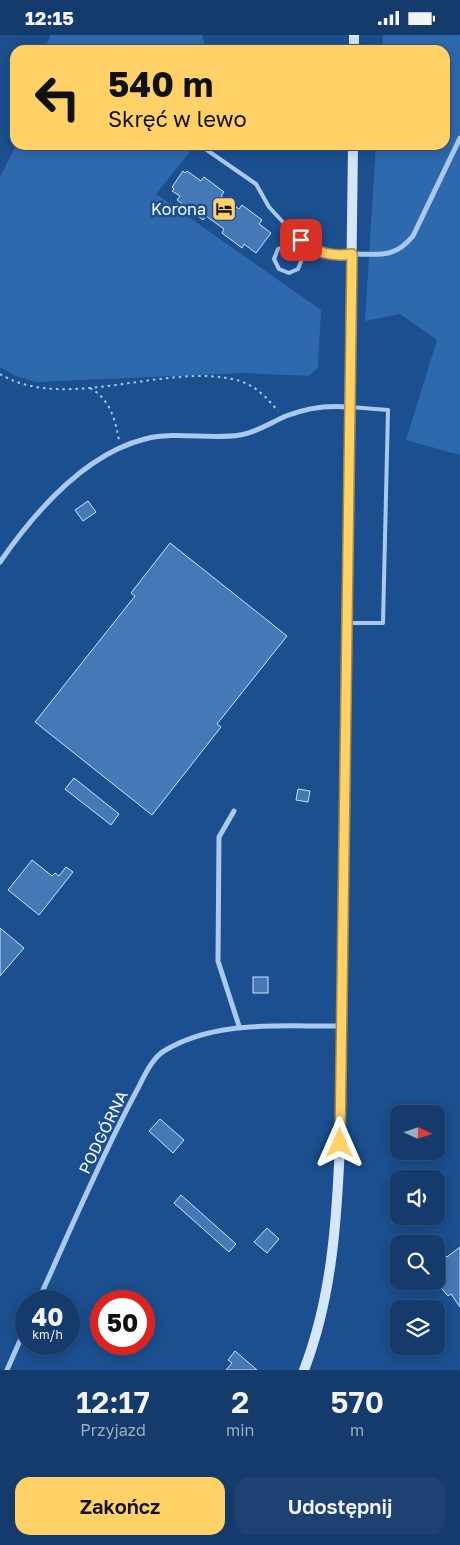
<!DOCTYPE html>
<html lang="pl">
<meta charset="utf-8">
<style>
body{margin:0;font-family:"Golos Text",sans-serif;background:#1d4271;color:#f1f3f6;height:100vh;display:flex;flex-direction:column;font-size:19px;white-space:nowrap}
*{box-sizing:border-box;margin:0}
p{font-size:16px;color:#9dadc1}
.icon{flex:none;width:28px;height:28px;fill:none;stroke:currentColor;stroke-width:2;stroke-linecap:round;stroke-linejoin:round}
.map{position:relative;height:1335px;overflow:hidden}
.panel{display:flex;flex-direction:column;background:#143b6b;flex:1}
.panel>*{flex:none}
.banner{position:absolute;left:10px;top:10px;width:440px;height:105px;border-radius:15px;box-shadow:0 2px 12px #0003,0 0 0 1px #33557e;background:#ffd166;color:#111;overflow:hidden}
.needle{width:32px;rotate:93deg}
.controls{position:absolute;left:390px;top:1070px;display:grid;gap:10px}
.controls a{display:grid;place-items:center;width:55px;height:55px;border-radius:10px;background:#143b6b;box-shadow:0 2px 12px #0003,0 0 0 1px #33557e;font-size:25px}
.speed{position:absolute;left:15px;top:1255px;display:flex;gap:10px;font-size:25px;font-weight:700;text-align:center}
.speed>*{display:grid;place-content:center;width:65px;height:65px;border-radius:50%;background:#143b6b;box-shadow:0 2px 12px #0003,0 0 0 1px #33557e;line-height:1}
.speed small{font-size:12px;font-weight:400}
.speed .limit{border:8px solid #d22;background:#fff;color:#111}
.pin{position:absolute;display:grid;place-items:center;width:42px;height:42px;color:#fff;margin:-21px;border-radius:10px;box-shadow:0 2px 8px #0006}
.me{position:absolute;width:55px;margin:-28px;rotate:0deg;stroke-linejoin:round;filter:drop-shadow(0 0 4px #0008)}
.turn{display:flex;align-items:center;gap:18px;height:105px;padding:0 15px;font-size:22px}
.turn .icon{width:65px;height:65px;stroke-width:2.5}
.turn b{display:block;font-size:35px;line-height:42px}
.eta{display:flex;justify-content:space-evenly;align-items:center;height:85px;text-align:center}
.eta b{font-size:30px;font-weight:600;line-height:35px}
.action{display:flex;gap:10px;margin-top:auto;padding:10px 15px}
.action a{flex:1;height:58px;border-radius:15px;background:#ffd166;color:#111;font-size:20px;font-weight:600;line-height:58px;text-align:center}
.action a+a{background:#1d4271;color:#f1f3f6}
.status{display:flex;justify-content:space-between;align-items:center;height:35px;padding:0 25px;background:#143b6b;direction:ltr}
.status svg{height:14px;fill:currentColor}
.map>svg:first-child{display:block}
.green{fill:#2e69ad}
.building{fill:#4478b7;stroke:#cfe3fa}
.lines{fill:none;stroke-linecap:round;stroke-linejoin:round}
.path{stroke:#a9c9ee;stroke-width:2;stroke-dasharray:2.5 4;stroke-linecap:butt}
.lane{stroke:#a9c9ee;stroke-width:4}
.street{stroke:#a9c9ee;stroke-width:5}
.secondary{stroke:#d6e6fa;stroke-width:10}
.route-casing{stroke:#a68842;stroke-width:12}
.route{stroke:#ffd166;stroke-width:9}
.labels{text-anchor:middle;stroke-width:5;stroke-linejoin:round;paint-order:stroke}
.poi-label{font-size:16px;fill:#fff;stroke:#1b4f8f;text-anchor:end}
.street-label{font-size:16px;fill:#fff;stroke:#1b4f8f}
</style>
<div class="status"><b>12:15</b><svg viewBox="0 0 49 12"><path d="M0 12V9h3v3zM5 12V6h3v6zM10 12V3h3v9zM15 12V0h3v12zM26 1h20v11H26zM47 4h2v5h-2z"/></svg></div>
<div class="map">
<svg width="460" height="1335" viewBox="0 0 460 1335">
<rect width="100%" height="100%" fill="#1b4f8f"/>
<!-- green -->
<g class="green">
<polygon points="51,0 202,0 207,15 43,15"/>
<polygon points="383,0 460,0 460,420 406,405 437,305 400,279 365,286 376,110 445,110 445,15 382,15"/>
<polygon points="16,110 195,110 156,159 321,275 318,332 309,341 243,338 36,347 16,341 0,332 0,142"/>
</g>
<!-- building -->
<g class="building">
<polygon points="183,136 185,138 187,136 201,146 204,142 224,157 221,161 239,174 242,170 262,185 259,189 271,198 256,218 244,209 242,213 222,198 224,194 206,181 203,185 177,165 180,161 172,156 174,154 172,152"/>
<polygon points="88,466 96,477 83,486 75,475"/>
<polygon points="170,508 287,601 217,689 221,692 152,780 35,687 135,561 131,558"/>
<polygon points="74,743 119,779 111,790 65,754"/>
<polygon points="298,754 310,756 308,767 296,765"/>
<polygon points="32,825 52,841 55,838 59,841 66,832 73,837 39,880 8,855"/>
<polygon points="0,893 24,913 0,941"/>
<rect x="253" y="942" width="15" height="16"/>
<polygon points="160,1084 184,1105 173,1118 149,1096"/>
<polygon points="181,1160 236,1209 229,1217 174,1168"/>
<polygon points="267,1193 279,1204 267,1218 254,1207"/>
<polygon points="460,1212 460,1272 451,1259 448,1261 438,1249 441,1246 436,1240 436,1223 443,1218 447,1222"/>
<polygon points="235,1316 257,1335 226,1335 232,1328 228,1325"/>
</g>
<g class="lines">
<!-- path -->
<g class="path">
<path d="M 0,339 C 66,379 170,325 240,346 C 256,351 268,364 278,376"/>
<path d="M 90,353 C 110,364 115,384 119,405"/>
</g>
<!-- lane -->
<g class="lane">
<polyline points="204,113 256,149 269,172 292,197 311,213 332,221 350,219"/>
<polyline points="288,210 298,214 302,224 298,234 289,238 279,234 274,224 278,214 301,205"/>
<polyline points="302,224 311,213"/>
<polyline points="348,588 383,588 388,375 350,372"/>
</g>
<!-- street -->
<g class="street">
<path d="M 352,219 C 379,219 394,224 413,201 L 460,103"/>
<path d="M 0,527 C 34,478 85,419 145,404 C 177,396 209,405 240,400 C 258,397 270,388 286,381 C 306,373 327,370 349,372"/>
<polyline points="234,776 219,802 218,926 239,991"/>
<path d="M 38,1266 C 70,1196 100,1124 136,1057 C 143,1044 151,1024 164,1016 C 216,984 283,992 341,991"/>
<polyline points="7,1335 26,1292"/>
</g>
<!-- secondary -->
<g class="secondary">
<polyline points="354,15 354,0"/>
<path d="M 304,1335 C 332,1263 337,1184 340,1107 L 353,110"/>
</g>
</g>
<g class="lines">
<defs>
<path id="route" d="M 301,205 C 317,218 331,222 352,219 L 340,1108"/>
</defs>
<!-- route casing -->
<use href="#route" class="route-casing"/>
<!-- route -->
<use href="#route" class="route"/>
</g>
<!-- icons -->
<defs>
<symbol id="hotel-square" viewBox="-11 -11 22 22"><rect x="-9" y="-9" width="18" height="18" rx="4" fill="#ffd166" stroke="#1b4f8f"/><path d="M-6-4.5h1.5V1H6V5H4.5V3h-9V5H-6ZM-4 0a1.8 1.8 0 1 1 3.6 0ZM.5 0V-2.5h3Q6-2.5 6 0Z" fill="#111"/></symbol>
</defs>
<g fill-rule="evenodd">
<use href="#hotel-square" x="210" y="160" width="28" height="28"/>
</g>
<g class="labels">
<!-- poi labels -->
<g class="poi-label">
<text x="206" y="180">Korona</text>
</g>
<!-- street labels -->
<g class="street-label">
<text transform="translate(103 1097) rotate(-64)" y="6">PODGÓRNA</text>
</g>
</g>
</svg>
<div class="controls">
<a><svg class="needle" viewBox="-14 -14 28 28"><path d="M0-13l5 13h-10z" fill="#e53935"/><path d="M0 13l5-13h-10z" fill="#9dadc1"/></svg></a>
<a><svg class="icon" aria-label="sound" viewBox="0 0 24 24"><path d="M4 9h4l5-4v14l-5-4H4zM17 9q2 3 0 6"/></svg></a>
<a><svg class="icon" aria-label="search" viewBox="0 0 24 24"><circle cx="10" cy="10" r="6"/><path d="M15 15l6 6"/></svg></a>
<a><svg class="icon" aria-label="layers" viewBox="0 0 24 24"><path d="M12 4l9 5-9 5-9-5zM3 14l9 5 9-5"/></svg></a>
</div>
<div class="speed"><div>40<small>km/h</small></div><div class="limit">50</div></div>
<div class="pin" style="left:301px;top:205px;background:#d93025"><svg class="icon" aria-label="arrive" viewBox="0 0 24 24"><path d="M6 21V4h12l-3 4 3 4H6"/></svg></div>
<svg class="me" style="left:340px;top:1108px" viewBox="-20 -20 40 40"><path d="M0-17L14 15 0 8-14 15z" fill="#ffd166" stroke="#fff" stroke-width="4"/></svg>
<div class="banner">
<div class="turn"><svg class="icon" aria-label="left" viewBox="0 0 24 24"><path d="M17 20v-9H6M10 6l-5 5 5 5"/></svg><div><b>540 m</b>Skręć w lewo</div></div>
</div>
</div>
<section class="panel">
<div class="eta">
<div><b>12:17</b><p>Przyjazd</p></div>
<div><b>2</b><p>min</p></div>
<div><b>570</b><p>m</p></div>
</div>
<div class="action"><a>Zakończ</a><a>Udostępnij</a></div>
</section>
